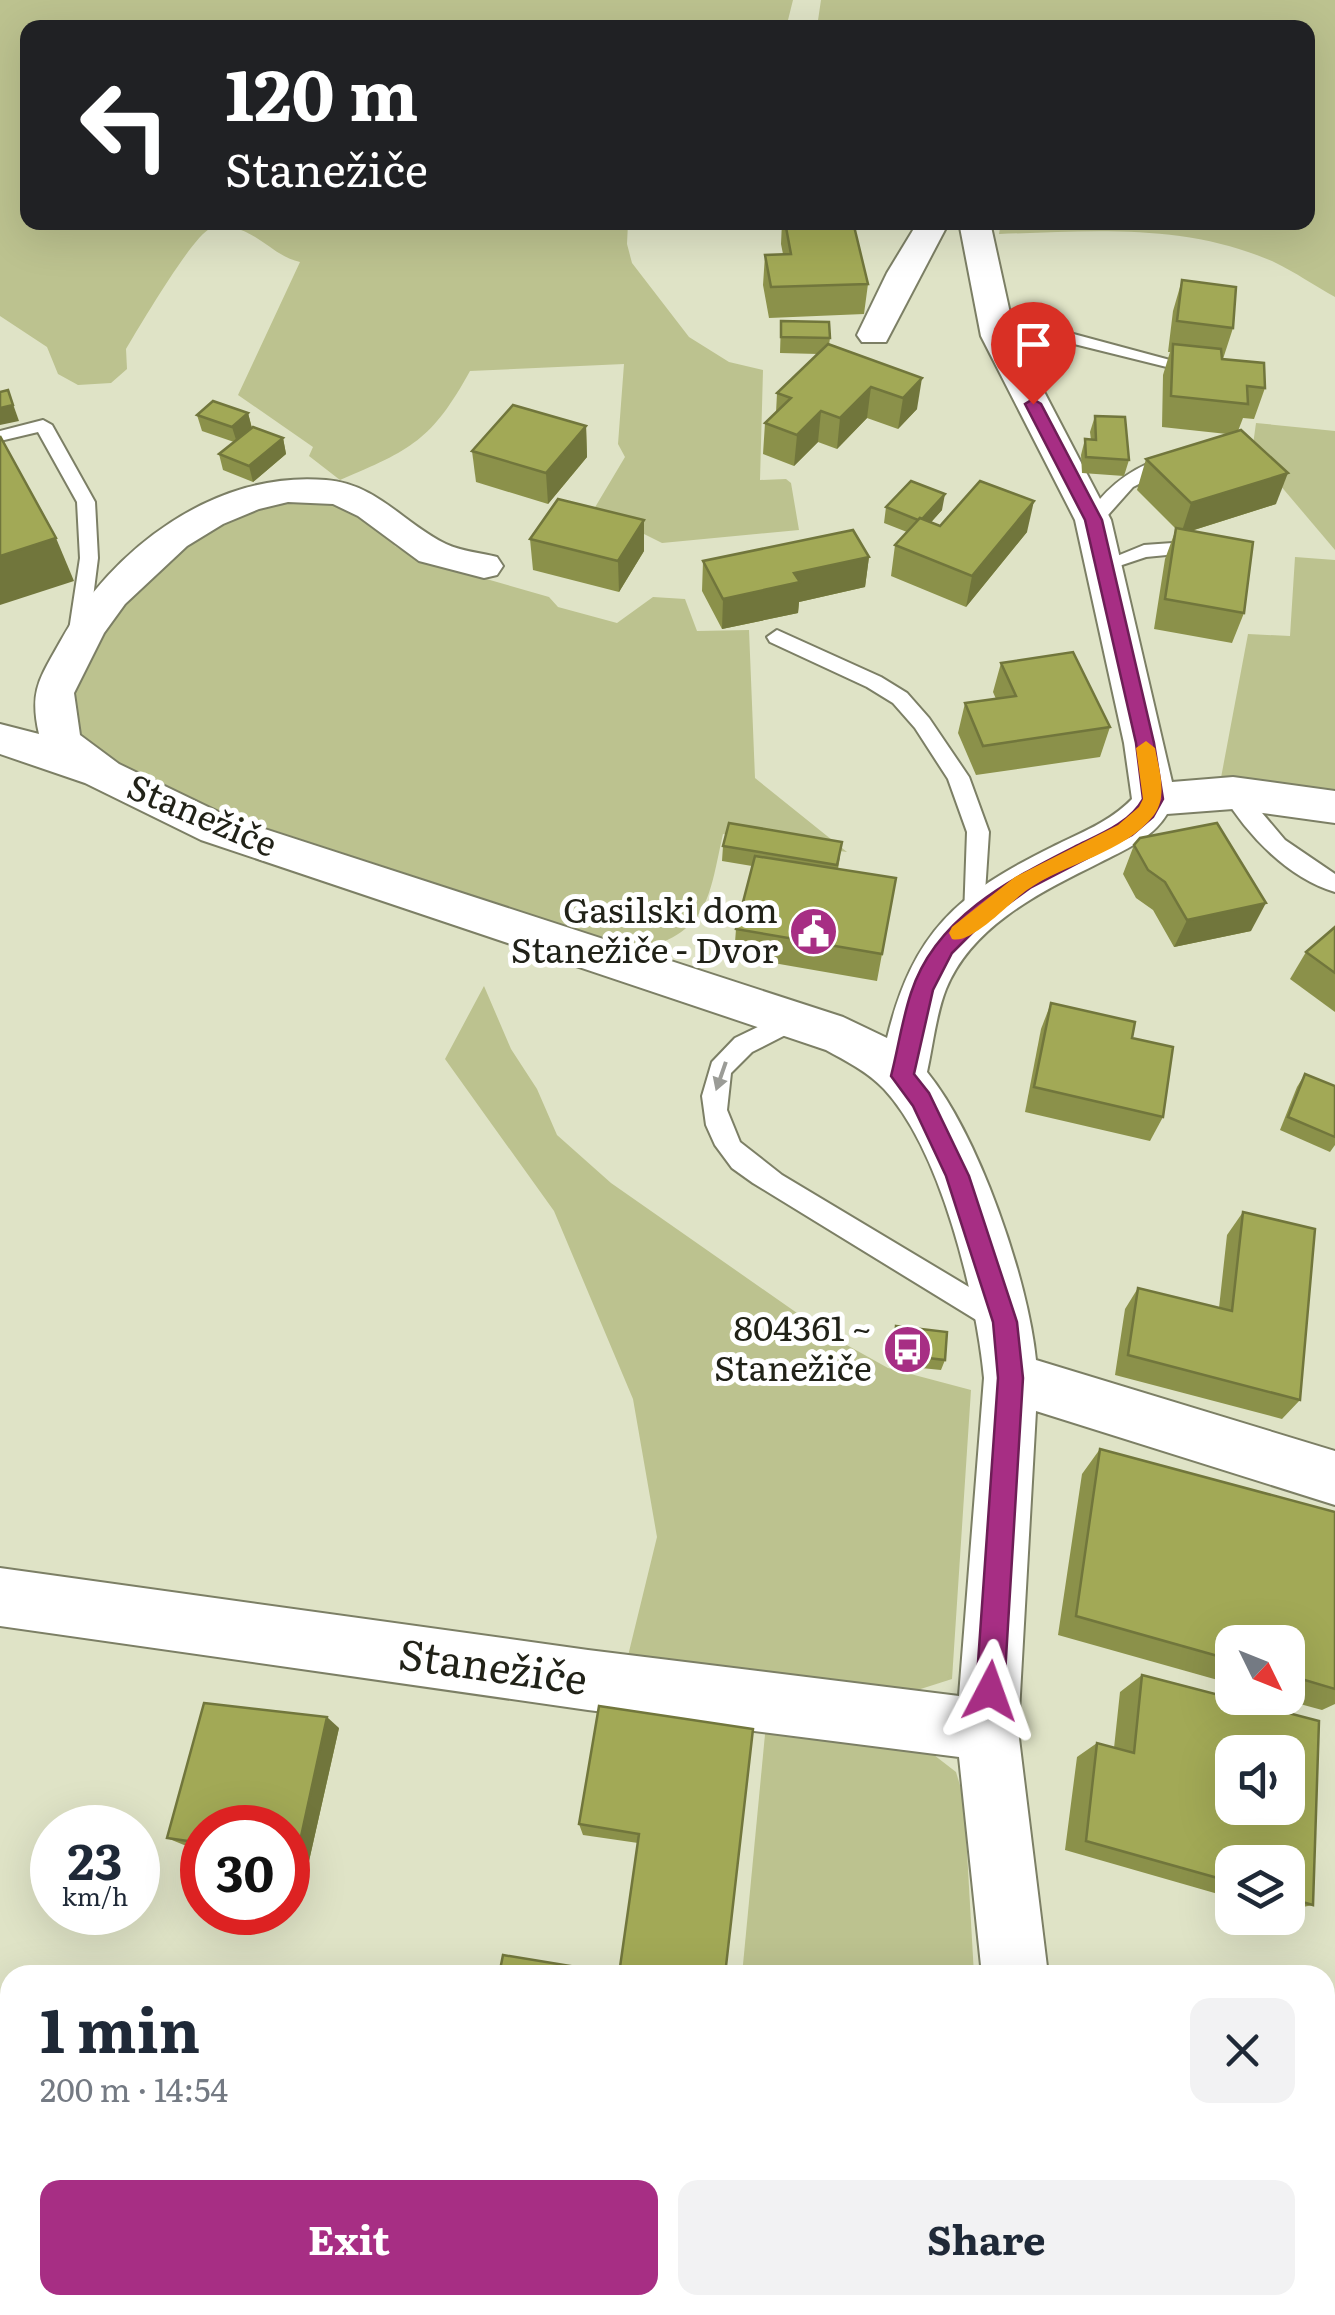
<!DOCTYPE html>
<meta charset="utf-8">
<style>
body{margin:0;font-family:Literata,serif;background:#f2f2f3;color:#1f2937;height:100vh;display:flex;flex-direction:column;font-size:38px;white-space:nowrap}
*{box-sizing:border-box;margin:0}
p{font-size:32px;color:#747a83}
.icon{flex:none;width:55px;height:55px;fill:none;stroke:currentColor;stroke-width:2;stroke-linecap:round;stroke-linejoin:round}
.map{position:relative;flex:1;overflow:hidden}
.panel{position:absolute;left:0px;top:1965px;width:1335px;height:350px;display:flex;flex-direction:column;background:#fff;border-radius:30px 30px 0 0;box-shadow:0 10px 40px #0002}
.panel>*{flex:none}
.banner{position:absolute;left:20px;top:20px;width:1295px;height:210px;border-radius:20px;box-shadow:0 10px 40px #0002;background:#202124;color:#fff;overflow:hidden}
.needle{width:65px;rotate:133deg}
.buttons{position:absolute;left:1215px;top:1625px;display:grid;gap:20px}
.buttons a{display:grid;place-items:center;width:90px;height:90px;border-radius:20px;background:#fff;box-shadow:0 10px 40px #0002;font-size:50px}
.speed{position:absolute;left:30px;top:1805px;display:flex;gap:20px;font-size:50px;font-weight:700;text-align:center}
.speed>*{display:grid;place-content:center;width:130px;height:130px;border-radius:50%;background:#fff;box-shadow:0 10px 40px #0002;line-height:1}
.speed small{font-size:25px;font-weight:400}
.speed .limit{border:15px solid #d22;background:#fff;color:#111}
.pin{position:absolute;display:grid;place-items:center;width:85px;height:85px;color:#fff;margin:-102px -42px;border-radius:50% 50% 50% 0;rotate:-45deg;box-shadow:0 0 10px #0007}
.pin .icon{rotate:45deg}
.me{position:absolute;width:110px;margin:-55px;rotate:4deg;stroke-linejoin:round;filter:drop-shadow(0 0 8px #0008)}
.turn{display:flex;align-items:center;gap:35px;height:210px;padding:0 40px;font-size:45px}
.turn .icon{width:130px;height:130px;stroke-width:2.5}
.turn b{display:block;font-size:70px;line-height:85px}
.round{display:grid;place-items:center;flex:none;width:105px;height:105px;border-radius:20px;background:#f2f2f3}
.head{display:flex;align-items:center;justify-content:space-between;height:170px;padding:0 40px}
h1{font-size:60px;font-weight:700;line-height:75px}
.primary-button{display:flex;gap:20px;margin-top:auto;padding:20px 40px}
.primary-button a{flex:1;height:115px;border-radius:20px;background:#a72e84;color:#fff;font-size:40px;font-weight:700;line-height:115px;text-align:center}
.primary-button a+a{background:#f2f2f3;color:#1f2937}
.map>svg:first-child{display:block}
.green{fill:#bcc28f}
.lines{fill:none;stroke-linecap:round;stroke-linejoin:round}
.service-casing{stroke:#7c7f65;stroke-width:4}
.minor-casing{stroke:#7c7f65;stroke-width:4}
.service{fill:#fff;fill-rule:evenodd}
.minor{fill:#fff;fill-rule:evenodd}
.wall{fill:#8b914a;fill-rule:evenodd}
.shaded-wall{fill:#71763c}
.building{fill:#a2a956;stroke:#71763c;stroke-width:2.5;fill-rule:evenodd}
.oneway{fill:#9b9c97}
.route{fill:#a72e84;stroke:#6d1e56;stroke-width:2.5}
.slow{fill:#f59e0b}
.labels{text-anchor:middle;stroke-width:10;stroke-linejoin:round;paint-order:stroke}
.street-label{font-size:35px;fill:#212218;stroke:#fff}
.poi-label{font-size:35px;fill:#212218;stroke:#fff;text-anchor:end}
.near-street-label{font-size:42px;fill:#212218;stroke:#fff}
</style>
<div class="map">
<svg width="1335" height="2315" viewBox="0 0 1335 2315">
<rect width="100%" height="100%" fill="#dfe3c6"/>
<!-- green -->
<g class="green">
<path d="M 0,0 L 793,0 L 786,28 L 28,28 L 28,222 L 628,223 L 627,244 L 632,263 L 689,337 L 729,362 L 763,370 L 760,480 L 786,479 L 791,483 L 799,530 L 662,543 L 594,509 L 625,457 L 618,444 L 624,364 L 470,371 C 432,440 411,450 340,480 L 309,456 L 313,447 L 238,395 L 300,262 C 277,257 263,238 241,230 C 232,227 219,226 210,229 C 193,235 138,329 126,349 L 127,369 L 111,383 L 78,385 L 58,374 L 47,347 L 0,316 Z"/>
<path d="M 821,0 L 1335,0 L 1335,297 C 1315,286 1295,272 1274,262 C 1186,223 1093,231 999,234 L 1001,222 L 1308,222 L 1308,28 L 817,27 Z"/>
<polygon points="1256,423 1335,431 1335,550 1252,452"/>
<path d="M 322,499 L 386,529 L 395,546 L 417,559 L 549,597 L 558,607 L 617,623 L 653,597 L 685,599 L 697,631 L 749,630 L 755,778 L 847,852 L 723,834 C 709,896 710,930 641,950 L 196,805 C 161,789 95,761 76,727 C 49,678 142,572 180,544 C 196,532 242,508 261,503 C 280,498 303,500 322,499 Z"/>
<polygon points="1295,557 1335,560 1335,797 1220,783 1248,634 1290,636"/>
<polygon points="484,986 511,1049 537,1089 557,1135 611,1183 827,1334 888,1368 971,1390 952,1679 905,1694 626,1664 657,1537 633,1399 554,1211 445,1059"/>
<polygon points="766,1724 934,1755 956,1772 964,1799 974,1975 742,1975"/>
<polygon points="711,2305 986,2305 986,2315 710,2315"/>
</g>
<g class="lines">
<defs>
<g id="service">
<polygon points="992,332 1066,332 1207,370 1199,375 1066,342 998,341 992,340"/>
<polygon points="43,420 52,425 95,502 98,558 88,637 78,644 68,637 80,558 77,502 38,432 0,441 0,431"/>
<path d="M 1170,456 L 1179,461 L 1176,465 L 1133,487 L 1100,524 L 1086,524 L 1084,520 C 1105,488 1132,466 1170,456 Z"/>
<polygon points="1201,541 1210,547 1208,551 1146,557 1104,571 1095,565 1144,545"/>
<polygon points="777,630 881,677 907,693 929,718 969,777 989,832 983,923 967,923 964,917 967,832 948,779 915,728 893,703 867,687 770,642 767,637"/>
<path d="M 1233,785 L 1241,788 L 1285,840 L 1335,874 L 1335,892 C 1288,878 1247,835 1222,793 Z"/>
<polygon points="795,1009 803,1012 807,1019 803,1026 752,1052 731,1073 727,1110 740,1142 782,1175 1009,1311 1013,1320 1009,1329 1000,1332 991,1329 753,1183 732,1168 715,1145 706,1125 702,1096 712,1062 735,1038"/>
</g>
<g id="minor">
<polygon points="918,222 949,222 886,342 862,342 857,335 887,273"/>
<path d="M 959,222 L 990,222 L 1015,336 L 1111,520 L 1172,782 L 1233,777 L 1335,791 L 1335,823 L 1233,809 L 1167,814 C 1152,839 1124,850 1099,863 C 1041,892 972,925 946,989 C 936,1014 933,1045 927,1072 C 979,1136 1028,1279 1036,1360 L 1335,1451 L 1335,1505 L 1036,1411 L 1018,1730 L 1048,1975 L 982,1975 L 959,1757 L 588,1710 L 0,1626 L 0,1568 L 588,1650 L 959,1696 L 984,1378 C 976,1296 941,1150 884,1089 C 868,1072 846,1061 826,1050 L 201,840 L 85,783 L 0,754 L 0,724 L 39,734 C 29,691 40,678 60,642 C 111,549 216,470 326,480 C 377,484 403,523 446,544 C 461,551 481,553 497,557 L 503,566 L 497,575 L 484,578 L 419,561 L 358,516 L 333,504 L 288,502 L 259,509 L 223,524 L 187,546 L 125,604 L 104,633 L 74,693 L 80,735 L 119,764 L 231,818 L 843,1017 L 887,1038 C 913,932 957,894 1052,847 C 1080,833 1110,822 1132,799 L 1124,743 L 1075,520 L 981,336 Z"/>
<rect x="994" y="2305" width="74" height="10"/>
</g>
</defs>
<!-- service casing -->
<use href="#service" class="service-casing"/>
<!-- minor casing -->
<use href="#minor" class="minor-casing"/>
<!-- service -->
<use href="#service" class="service"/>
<!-- minor -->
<use href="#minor" class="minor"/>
</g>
<!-- wall -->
<g class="wall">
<polygon points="782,222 853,222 868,284 864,314 769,318 763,285 765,255 783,254 781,244"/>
<polygon points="1182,280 1233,328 1223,359 1265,388 1254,419 1243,418 1238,431 1276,504 1191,531 1244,613 1232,643 1154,629 1165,559 1176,529 1137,490 1146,459 1227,434 1162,427 1163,375 1170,352 1168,352 1173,311"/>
<polygon points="781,321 830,338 829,345 917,409 898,429 867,418 837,449 818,442 794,466 763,454 765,423 776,413 777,393 818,354 780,353"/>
<polygon points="248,413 252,428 283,438 286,454 253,482 223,470 219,454 234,442 202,431 197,415"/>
<polygon points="1095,416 1129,460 1124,476 1082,473 1081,455 1085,439 1091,440 1090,432"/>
<polygon points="586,426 587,457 548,504 476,482 472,451"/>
<polygon points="886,507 942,510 931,522 940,526 1027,532 966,607 891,576 895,545 907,532 884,523"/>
<polygon points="644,520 644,551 619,592 533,570 530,539"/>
<polygon points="869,557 865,587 799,602 798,613 722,629 702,591 703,561"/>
<polygon points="1001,663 1110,727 1100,757 976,775 958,733 965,703 996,699 993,692"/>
<polygon points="1134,845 1251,931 1174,947 1153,910 1136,898 1123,874"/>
<polygon points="723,846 840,857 838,869 896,878 877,981 734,956 736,929 752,866 722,861"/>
<polygon points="1335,927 1335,1012 1290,979 1306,952"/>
<polygon points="1051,1003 1132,1038 1163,1117 1150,1141 1025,1112 1041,1029"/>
<polygon points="1305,1074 1335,1086 1335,1145 1330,1152 1280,1130 1297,1087"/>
<polygon points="1243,1212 1300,1400 1282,1419 1115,1375 1125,1309 1138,1288 1219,1308 1227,1235"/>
<polygon points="896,1326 945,1360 941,1370 891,1365 892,1337"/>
<polygon points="1100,1449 1335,1512 1335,1704 1322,1710 1278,1698 1288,1698 1288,1642 1232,1642 1232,1684 1058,1635 1082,1474"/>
<path d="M 1142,1675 L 1319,1721 L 1313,1905 L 1288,1910 L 1288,1862 L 1232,1862 L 1232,1898 L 1065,1850 L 1077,1757 L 1097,1743 L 1114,1748 L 1120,1692 ZM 1232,1752 L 1288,1752 L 1288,1808 L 1232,1808 Z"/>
<polygon points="599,1706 725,1975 619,1974 638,1843 583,1835 579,1824"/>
<polygon points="339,1728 309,1861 288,1858 288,1828 202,1828 202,1848 184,1845 167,1838"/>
<polygon points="0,2140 10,2141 10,2305 130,2305 128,2315 0,2315"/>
<polygon points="464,2305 548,2305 616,2315 461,2315 462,2309"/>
<polygon points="1286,2305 1295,2305 1335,2315 1286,2315"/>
</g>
<!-- shaded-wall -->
<g class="shaded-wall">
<polygon points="922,378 917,409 898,429 903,398"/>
<polygon points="871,387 867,418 837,449 840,418"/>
<polygon points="8,390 19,421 0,425 0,408"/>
<polygon points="821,411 818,442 794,466 797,435"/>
<polygon points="248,413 252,429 237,443 232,427"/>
<polygon points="586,426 587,457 548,504 546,473"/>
<polygon points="283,438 286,454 253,482 249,466"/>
<polygon points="1288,473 1276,504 1181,534 1191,503"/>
<polygon points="945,494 942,510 918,537 921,521"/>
<polygon points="1034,501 1027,532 966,607 972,576"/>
<polygon points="644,520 644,551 619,592 618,561"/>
<polygon points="56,538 74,581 0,605 0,556"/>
<polygon points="869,557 865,587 799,602 798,613 722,629 723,599 794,573"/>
<polygon points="1266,903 1251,931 1174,947 1187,920"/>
<polygon points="327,1717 339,1728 309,1861 297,1855"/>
<polygon points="96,2305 130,2305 128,2315 94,2315"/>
</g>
<!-- building -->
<g class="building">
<polygon points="785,222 853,222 868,284 771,287 765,255 791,254"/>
<polygon points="1182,280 1236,287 1233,328 1177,321"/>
<polygon points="781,321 829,322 830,338 781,337"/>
<polygon points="828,344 922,378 903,398 871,387 840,418 821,411 797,435 765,423 791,398 777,393"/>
<polygon points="1173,344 1221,349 1222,359 1264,363 1265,388 1247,386 1248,404 1171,396"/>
<polygon points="8,390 13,405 0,408 0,392"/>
<polygon points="213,401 248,413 232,427 197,415"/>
<polygon points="513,405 586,426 546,473 472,451"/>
<polygon points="1095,416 1125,417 1129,460 1086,457 1085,439 1096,440"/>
<polygon points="253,427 283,438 249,466 219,454"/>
<polygon points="1241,430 1288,473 1191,503 1146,459"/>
<polygon points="0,436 56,538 0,556"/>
<polygon points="911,481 945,494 922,519 920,518 918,520 886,507"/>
<polygon points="980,481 1034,501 972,576 895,545 920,518 940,526"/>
<polygon points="558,499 644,520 618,561 530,539"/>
<polygon points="1176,528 1253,542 1244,613 1165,599"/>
<polygon points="853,530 869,557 794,573 800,582 723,599 703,561"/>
<polygon points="1073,652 1110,727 983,746 965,703 1016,696 1001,663"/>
<polygon points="729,823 842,842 837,865 723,846"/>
<polygon points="1217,823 1266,903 1187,920 1165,882 1148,870 1134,845 1140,838"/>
<polygon points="755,856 896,878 882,954 736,929"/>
<polygon points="1335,927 1335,973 1306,952"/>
<polygon points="1051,1003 1135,1022 1132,1038 1173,1047 1163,1117 1034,1087"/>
<polygon points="1305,1074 1335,1086 1335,1137 1288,1117"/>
<polygon points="1243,1212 1315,1229 1300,1400 1128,1355 1138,1288 1232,1311"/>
<polygon points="896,1326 947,1332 945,1360 894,1354"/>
<polygon points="1100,1449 1335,1512 1335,1689 1288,1675 1288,1642 1232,1642 1232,1660 1076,1616"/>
<path d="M 1142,1675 L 1319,1721 L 1313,1905 L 1288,1898 L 1288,1862 L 1232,1862 L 1232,1882 L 1086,1841 L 1097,1743 L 1134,1753 ZM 1232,1752 L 1288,1752 L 1288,1808 L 1232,1808 Z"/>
<polygon points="204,1703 327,1717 297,1855 288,1854 288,1828 202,1828 202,1843 167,1838"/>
<polygon points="599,1706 753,1729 725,1975 499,1975 503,1955 619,1974 639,1834 579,1824"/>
<polygon points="1325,2049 1335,2052 1335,2264 1325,2261"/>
<polygon points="0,2151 10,2152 10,2305 96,2305 94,2315 0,2315"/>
<polygon points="462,2309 505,2315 461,2315"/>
</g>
<!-- one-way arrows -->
<defs><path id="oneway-solid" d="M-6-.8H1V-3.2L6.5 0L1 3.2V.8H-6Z" transform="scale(2.5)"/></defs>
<use class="oneway" href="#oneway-solid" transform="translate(721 1076) rotate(109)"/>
<!-- route -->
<path class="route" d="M 1033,399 L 1041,404 L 1102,520 L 1154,743 L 1163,799 L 1153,817 L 1132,835 L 1030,888 L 982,923 L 952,953 L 933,990 L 914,1074 L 929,1093 L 969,1176 L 1017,1322 L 1023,1378 L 1004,1691 L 1000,1701 L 990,1705 L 980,1701 L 976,1691 L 998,1378 L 993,1322 L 946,1176 L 913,1106 L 891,1076 C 898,1049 902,1020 911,993 C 935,918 1009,880 1074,847 C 1098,835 1129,824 1143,799 L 1136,743 L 1085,520 L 1025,404 Z"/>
<!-- slow -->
<path class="slow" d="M 1146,741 L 1155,748 C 1159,770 1168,796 1154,815 C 1125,853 1065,863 1027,890 C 1010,902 971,945 952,939 L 949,933 L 952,927 L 1015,877 L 1118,825 L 1139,807 L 1143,799 L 1136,748 Z"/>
<!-- icons -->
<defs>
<symbol id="civic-disc" viewBox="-11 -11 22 22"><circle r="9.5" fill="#a72e84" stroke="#fff"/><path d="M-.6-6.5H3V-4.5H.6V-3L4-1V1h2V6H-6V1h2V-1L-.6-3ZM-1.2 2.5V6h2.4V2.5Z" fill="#fff"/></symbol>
<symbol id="bus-disc" viewBox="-11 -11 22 22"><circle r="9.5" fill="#a72e84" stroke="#fff"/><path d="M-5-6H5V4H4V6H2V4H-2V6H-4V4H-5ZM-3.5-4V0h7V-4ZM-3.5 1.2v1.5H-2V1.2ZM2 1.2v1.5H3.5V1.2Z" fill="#fff"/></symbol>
</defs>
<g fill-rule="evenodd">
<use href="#civic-disc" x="786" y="904" width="55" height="55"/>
<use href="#bus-disc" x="880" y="1322" width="55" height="55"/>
</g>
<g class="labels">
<!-- street labels -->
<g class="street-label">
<text transform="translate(202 816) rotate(23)" y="12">Stanežiče</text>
</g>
<!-- poi labels -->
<g class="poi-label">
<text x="778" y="923">Gasilski dom<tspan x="778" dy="40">Stanežiče - Dvor</tspan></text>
<text x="872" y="1341">804361 ~<tspan x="872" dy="40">Stanežiče</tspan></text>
</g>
<!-- near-street labels -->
<g class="near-street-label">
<text transform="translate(493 1667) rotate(8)" y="15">Stanežiče</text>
</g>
</g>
</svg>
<div class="buttons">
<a><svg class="needle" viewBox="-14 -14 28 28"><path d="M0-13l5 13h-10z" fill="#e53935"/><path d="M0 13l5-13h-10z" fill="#747a83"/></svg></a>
<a><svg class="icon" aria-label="sound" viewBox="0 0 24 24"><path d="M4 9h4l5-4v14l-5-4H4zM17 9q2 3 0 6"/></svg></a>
<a><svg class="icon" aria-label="layers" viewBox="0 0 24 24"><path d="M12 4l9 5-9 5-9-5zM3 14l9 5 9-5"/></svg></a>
</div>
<div class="speed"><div>23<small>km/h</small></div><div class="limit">30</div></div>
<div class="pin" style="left:1033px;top:404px;background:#d93025"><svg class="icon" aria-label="arrive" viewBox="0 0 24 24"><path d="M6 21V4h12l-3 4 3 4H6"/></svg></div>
<svg class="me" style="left:990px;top:1691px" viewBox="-20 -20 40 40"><path d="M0-17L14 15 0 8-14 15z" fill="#a72e84" stroke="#fff" stroke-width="4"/></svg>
<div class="banner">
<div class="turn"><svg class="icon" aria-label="left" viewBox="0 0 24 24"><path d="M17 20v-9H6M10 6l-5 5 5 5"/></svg><div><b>120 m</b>Stanežiče</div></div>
</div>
<section class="panel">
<div class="head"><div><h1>1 min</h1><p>200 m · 14:54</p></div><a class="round"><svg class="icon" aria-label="close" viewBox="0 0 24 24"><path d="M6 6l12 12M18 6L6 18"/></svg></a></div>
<div class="primary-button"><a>Exit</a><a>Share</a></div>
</section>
</div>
